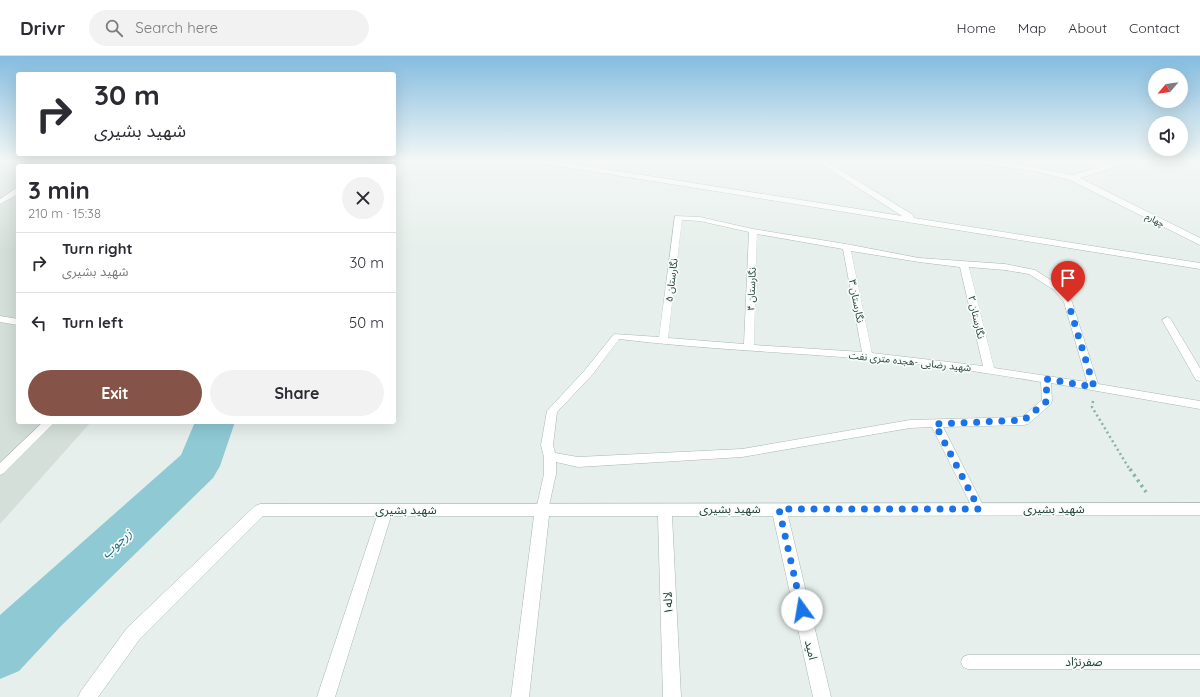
<!DOCTYPE html>
<meta charset="utf-8">
<style>
body{margin:0;font-family:Quicksand,"Noto Sans Arabic",sans-serif;background:#f2f2f3;color:#2b2b33;height:100vh;display:flex;flex-direction:column;font-size:15px;white-space:nowrap}
*{box-sizing:border-box;margin:0}
p{font-size:13px;color:#7c7c81}
.icon{flex:none;width:22px;height:22px;fill:none;stroke:currentColor;stroke-width:2;stroke-linecap:round;stroke-linejoin:round}
.map{position:relative;flex:1;overflow:hidden}
.sheet{position:absolute;left:16px;top:108px;width:380px;height:260px;display:flex;flex-direction:column;background:#fff;border-radius:4px;box-shadow:0 4px 16px #0002}
.sheet>*{flex:none}
.hud{position:absolute;left:16px;top:16px;width:380px;height:84px;border-radius:4px;box-shadow:0 4px 16px #0002;background:#fff;color:#2b2b33;overflow:hidden}
.needle{width:26px;rotate:241deg}
.fabs{position:absolute;left:1148px;top:12px;display:grid;gap:8px}
.fabs a{display:grid;place-items:center;width:40px;height:40px;border-radius:50%;background:#fff;box-shadow:0 4px 16px #0002;font-size:20px}
.pin{position:absolute;display:grid;place-items:center;width:34px;height:34px;color:#fff;margin:-41px -17px;border-radius:50% 50% 50% 0;rotate:-45deg;box-shadow:0 0 4px #0007}
.pin .icon{rotate:45deg}
.me{position:absolute;width:44px;margin:-22px;rotate:347deg;stroke-linejoin:round;filter:drop-shadow(0 0 3px #0008)}
.turn{display:flex;align-items:center;gap:14px;height:84px;padding:0 12px;font-size:18px}
.turn .icon{width:52px;height:52px;stroke-width:2.5}
.turn b{display:block;font-size:28px;line-height:34px}
.round{display:grid;place-items:center;flex:none;width:42px;height:42px;border-radius:21px;background:#f2f2f3}
.overview{display:flex;align-items:center;justify-content:space-between;height:68px;padding:0 12px}
h1{font-size:24px;font-weight:800;line-height:30px}
.primary-button{display:flex;gap:8px;margin-top:auto;padding:8px 12px}
.primary-button a{flex:1;height:46px;border-radius:24px;background:#855347;color:#fff;font-size:16px;font-weight:800;line-height:46px;text-align:center}
.primary-button a+a{background:#f2f2f3;color:#2b2b33}
ul{padding:0;list-style:none}
li{display:flex;align-items:center;gap:12px;height:60px;padding:0 12px;border-top:1px solid #e1e1e2}
li div{flex:1}
li b{display:block;font-size:15px}
li em{font-style:normal}
header{display:flex;align-items:center;gap:24px;box-sizing:border-box;height:56px;padding:0 20px;background:#fff;border-bottom:1px solid #e1e1e2}
header strong{font-size:19px}
nav{display:flex;gap:22px;margin-inline-start:auto;font-size:14px}
.search{width:280px;height:36px;background:#f2f2f3;display:flex;align-items:center;gap:10px;box-sizing:border-box;padding:0 14px;border-radius:22px;color:#7c7c81;font-size:15px}
.map>svg:first-child{display:block}
.built{fill:#d4dfda}
.lines{fill:none;stroke-linecap:round;stroke-linejoin:round}
.river{fill:#8ec9d4;fill-rule:evenodd}
.service-casing{stroke:#a8b8b2;stroke-width:1}
.minor-casing{stroke:#a8b8b2;stroke-width:1}
.path-far1{stroke:#86b3a5;stroke-width:2.5;stroke-dasharray:2 3;stroke-linecap:butt}
.path{stroke:#86b3a5;stroke-width:3.5;stroke-dasharray:2.5 4;stroke-linecap:butt}
.service{fill:#fff;fill-rule:evenodd}
.minor{fill:#fff;fill-rule:evenodd}
.route{stroke:#1a73e8;stroke-width:7;stroke-dasharray:0 12.6}
.labels{text-anchor:middle;stroke-width:3.5;stroke-linejoin:round;paint-order:stroke}
.far-street-label{font-size:9px;fill:#24423a;stroke:#f7fbf9}
.street-label{font-size:10px;fill:#24423a;stroke:#f7fbf9}
.near-street-label{font-size:12px;fill:#24423a;stroke:#f7fbf9}
.near-water-label{font-size:13px;font-style:italic;fill:#1c6f80;stroke:#f7fbf9}
</style>
<header>
<strong>Drivr</strong>
<div class="search"><svg class="icon" aria-label="search" viewBox="0 0 24 24"><circle cx="10" cy="10" r="6"/><path d="M15 15l6 6"/></svg>Search here</div>
<nav><a>Home</a><a>Map</a><a>About</a><a>Contact</a></nav>
</header>
<div class="map">
<svg width="1200" height="641" viewBox="0 0 1200 641">
<rect width="100%" height="100%" fill="#e6efeb"/>
<!-- built -->
<polygon class="built" points="0,104 326,104 320,110 18,110 18,366 91,366 0,468"/>
<g class="lines">
<!-- river -->
<g class="river">
<polygon points="372,104 402,104 394,113 394,110 368,110"/>
<polygon points="195,366 235,366 220,410 213,422 61,570 19,615 0,623 0,559 181,399"/>
</g>
<defs>
<g id="service">
<polygon points="65,104 73,104 65,110 57,110"/>
<polygon points="283,104 290,104 283,110 276,110"/>
<polygon points="15,133 18,133 18,138 0,148 0,143"/>
<path d="M 675,160 L 700,161 L 753,173 L 846,188 L 919,202 L 1005,208 L 1035,214 L 1060,230 L 1072,246 L 1098,328 L 1200,345 L 1200,353 L 1051,327 L 1052,345 L 1051,348 L 1028,368 L 1024,369 L 943,371 L 985,453 L 983,457 L 979,458 L 975,457 L 932,371 L 910,372 L 742,401 L 578,411 L 556,406 L 556,418 L 548,454 L 546,458 L 542,459 L 538,458 L 536,454 L 544,418 L 544,401 L 541,389 L 547,355 L 585,314 L 614,278 L 659,281 ZM 682,164 L 700,165 L 749,176 L 744,288 L 668,282 ZM 757,178 L 843,193 L 862,296 L 754,289 ZM 851,195 L 919,206 L 960,211 L 983,310 L 872,297 ZM 969,211 L 1005,214 L 1029,218 L 1054,234 L 1064,246 L 1087,326 L 994,312 ZM 619,283 C 701,293 784,296 867,303 C 925,308 983,316 1041,326 L 1042,344 L 1022,361 L 910,364 L 742,393 L 578,401 L 555,397 L 553,389 L 557,356 L 593,318 Z"/>
<polygon points="0,260 18,263 18,269 0,266"/>
<polygon points="1167,261 1170,262 1200,312 1200,325 1196,324 1162,264"/>
<polygon points="43,366 55,366 4,417 0,419 0,407"/>
<polygon points="968,599 1200,599 1200,613 968,613 963,611 961,606 963,601"/>
</g>
<g id="minor">
<polygon points="530,104 548,104 902,160 815,104 824,104 913,159 914,162 1200,207 1200,213 534,106"/>
<polygon points="968,104 988,104 1034,111 1073,119 1121,104 1133,104 1132,106 1080,122 1200,182 1200,189 1070,124 1034,115 972,106"/>
<polygon points="1200,447 1200,459 788,460 831,641 813,641 773,460 672,460 681,641 663,641 658,460 549,460 529,641 511,641 534,460 391,460 335,641 317,641 377,460 263,460 139,584 98,641 78,641 81,635 127,572 255,450 260,448"/>
</g>
</defs>
<!-- service casing -->
<use href="#service" class="service-casing"/>
<!-- minor casing -->
<use href="#minor" class="minor-casing"/>
<!-- path-far1 -->
<polyline class="path-far1" points="1093,345 1092,351 1130,414"/>
<!-- path -->
<polyline class="path" points="1130,413 1146,436"/>
<!-- service -->
<use href="#service" class="service"/>
<!-- minor -->
<use href="#minor" class="minor"/>
</g>
<!-- sky -->
<linearGradient id="sky" x2="0" y2="1"><stop stop-color="#84bce0"/><stop offset="0.54" stop-color="#f4f8f6"/><stop offset="1" stop-color="#f4f8f6" stop-opacity="0"/></linearGradient>
<rect width="1200" height="194" fill="url(#sky)"/>
<g class="lines">
<!-- route -->
<polyline class="route" points="802,554 779,453 979,453 935,368 1024,364 1047,345 1046,323 1094,331 1068,246"/>
</g>
<g class="labels">
<!-- far-street labels -->
<g class="far-street-label">
<text transform="translate(1155 164) rotate(27)" y="3">چهارم</text>
</g>
<!-- street labels -->
<g class="street-label">
<text transform="translate(671 224) rotate(-83)" y="4">نگارستان ۵</text>
<text transform="translate(751 233) rotate(-88)" y="4">نگارستان ۴</text>
<text transform="translate(857 245) rotate(79)" y="4">نگارستان ۳</text>
<text transform="translate(977 261) rotate(77)" y="4">نگارستان ۲</text>
<text transform="translate(910 305) rotate(6)" y="4">شهید رضایی -هجده متری نفت</text>
</g>
<!-- near-street labels -->
<g class="near-street-label">
<text x="730" y="457">شهید بشیری</text>
<text x="1054" y="457">شهید بشیری</text>
<text x="406" y="458">شهید بشیری</text>
<text transform="translate(668 547) rotate(-92)" y="4">لاله۱</text>
<text transform="translate(811 594) rotate(77)" y="4">امید</text>
<text x="1084" y="610">صفرنژاد</text>
</g>
<!-- near-water labels -->
<g class="near-water-label">
<text transform="translate(116 487) rotate(-43)" y="5">زرجوب</text>
</g>
</g>
</svg>
<div class="fabs">
<a><svg class="needle" viewBox="-14 -14 28 28"><path d="M0-13l5 13h-10z" fill="#e53935"/><path d="M0 13l5-13h-10z" fill="#7c7c81"/></svg></a>
<a><svg class="icon" aria-label="sound" viewBox="0 0 24 24"><path d="M4 9h4l5-4v14l-5-4H4zM17 9q2 3 0 6"/></svg></a>
</div>
<div class="pin" style="left:1068px;top:246px;background:#d93025"><svg class="icon" aria-label="arrive" viewBox="0 0 24 24"><path d="M6 21V4h12l-3 4 3 4H6"/></svg></div>
<svg class="me" style="left:802px;top:554px" viewBox="-20 -20 40 40"><circle r="19" fill="#fff"/><path d="M0-13L10 11 0 6-10 11z" fill="#1a73e8"/></svg>
<div class="hud">
<div class="turn"><svg class="icon" aria-label="right" viewBox="0 0 24 24"><path d="M7 20v-9h11M14 6l5 5-5 5"/></svg><div><b>30 m</b>شهید بشیری</div></div>
</div>
<section class="sheet">
<div class="overview"><div><h1>3 min</h1><p>210 m · 15:38</p></div><a class="round"><svg class="icon" aria-label="close" viewBox="0 0 24 24"><path d="M6 6l12 12M18 6L6 18"/></svg></a></div>
<ul>
<li><svg class="icon" aria-label="right" viewBox="0 0 24 24"><path d="M7 20v-9h11M14 6l5 5-5 5"/></svg><div><b>Turn right</b><p>شهید بشیری</p></div><em>30 m</em></li>
<li><svg class="icon" aria-label="left" viewBox="0 0 24 24"><path d="M17 20v-9H6M10 6l-5 5 5 5"/></svg><div><b>Turn left</b></div><em>50 m</em></li>
</ul>
<div class="primary-button"><a>Exit</a><a>Share</a></div>
</section>
</div>
